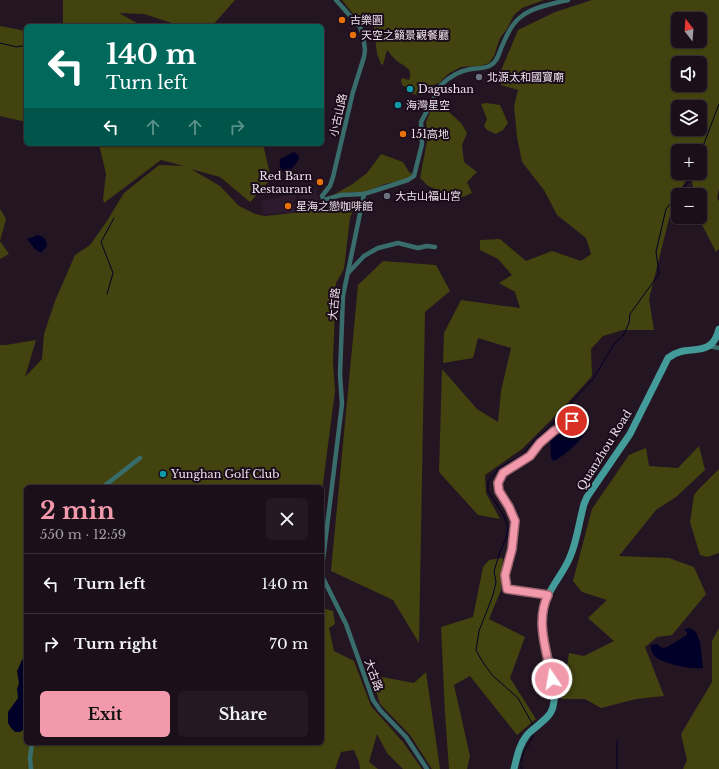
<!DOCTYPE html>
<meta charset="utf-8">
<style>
body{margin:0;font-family:"Libre Baskerville","Noto Sans TC",serif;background:#241923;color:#f1f3f6;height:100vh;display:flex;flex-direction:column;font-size:15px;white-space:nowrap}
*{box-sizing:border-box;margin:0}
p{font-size:13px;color:#a09da2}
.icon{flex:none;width:22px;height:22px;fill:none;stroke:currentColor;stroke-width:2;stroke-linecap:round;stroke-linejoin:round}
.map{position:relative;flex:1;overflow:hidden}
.side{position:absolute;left:24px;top:485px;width:300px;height:260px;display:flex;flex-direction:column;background:#1b101a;border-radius:6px;box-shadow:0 1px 3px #0004,0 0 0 1px #393039}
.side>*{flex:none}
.top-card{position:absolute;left:24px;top:24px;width:300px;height:122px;border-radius:6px;box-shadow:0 1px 3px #0004,0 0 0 1px #393039;background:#00695c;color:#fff;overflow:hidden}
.needle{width:26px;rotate:343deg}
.tools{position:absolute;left:671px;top:12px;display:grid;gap:8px}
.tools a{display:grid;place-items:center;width:36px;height:36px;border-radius:6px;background:#1b101a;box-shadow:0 1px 3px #0004,0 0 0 1px #393039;font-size:20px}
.pin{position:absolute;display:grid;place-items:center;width:34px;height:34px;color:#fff;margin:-17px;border:2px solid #fff;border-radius:50%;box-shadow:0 1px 4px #0007}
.me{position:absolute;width:44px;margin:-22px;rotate:348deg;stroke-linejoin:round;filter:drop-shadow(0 0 3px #0008)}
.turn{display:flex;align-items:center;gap:14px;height:84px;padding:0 16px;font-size:18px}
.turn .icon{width:52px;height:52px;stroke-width:2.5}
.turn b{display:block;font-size:28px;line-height:34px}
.lanes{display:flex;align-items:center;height:38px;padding:0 16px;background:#0003;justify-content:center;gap:20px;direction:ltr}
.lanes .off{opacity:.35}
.round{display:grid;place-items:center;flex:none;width:42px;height:42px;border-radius:6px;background:#241923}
.overview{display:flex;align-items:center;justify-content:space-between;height:68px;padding:0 16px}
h1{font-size:24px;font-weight:700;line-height:30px;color:#f29aac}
.action{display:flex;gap:8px;margin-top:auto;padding:8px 16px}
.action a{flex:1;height:46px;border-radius:6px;background:#f29aac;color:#111;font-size:16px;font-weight:700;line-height:46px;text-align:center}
.action a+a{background:#241923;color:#f1f3f6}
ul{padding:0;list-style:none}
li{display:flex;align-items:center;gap:12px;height:60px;padding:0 16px;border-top:1px solid #393039}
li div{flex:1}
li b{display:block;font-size:15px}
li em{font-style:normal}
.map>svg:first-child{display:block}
.built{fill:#2e1a2d}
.green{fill:#42430e;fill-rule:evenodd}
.water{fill:#000028}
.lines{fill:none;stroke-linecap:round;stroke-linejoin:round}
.stream{stroke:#000028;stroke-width:1}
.street{stroke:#396d6b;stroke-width:4.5}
.secondary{stroke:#449c9a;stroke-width:7}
.route-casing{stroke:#9d6470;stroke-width:10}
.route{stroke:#f29aac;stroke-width:7}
.food-dot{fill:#e8710a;stroke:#1a0c1a;stroke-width:1.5}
.worship-dot{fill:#6b7280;stroke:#1a0c1a;stroke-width:1.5}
.culture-dot{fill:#0f9aa8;stroke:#1a0c1a;stroke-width:1.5}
.labels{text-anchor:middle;stroke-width:4;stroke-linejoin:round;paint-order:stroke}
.poi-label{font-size:11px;fill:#eee2ec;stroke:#1a0c1a;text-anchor:start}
.street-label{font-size:11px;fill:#eee2ec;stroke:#1a0c1a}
</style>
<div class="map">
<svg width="719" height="769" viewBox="0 0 719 769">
<rect width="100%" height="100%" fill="#241523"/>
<!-- built -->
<polygon class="built" points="301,189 316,190 320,204 306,211 287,214 286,212 263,215 261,201 295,194 296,199 293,203 295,205 301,196"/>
<!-- green -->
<g class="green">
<polygon points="63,0 235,0 212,26 181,26 144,14 119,13 142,26 38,26 41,23 63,24"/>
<path d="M 342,0 L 544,0 L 522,8 L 514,15 L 507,29 L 500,38 L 494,56 L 489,63 L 481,66 L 461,67 L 448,74 L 439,83 L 433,85 L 420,86 L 418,88 L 418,95 L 407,92 L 406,87 L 402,85 L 401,80 L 402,78 L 409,80 C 414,67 402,66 396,60 C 392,57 390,53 387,50 L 383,65 L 381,64 L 377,54 L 374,27 L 369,24 C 358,24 349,8 342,0 Z"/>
<path d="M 592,0 L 719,0 L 719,189 L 717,198 L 719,201 L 719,249 L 716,252 L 698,217 L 700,217 L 700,195 L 694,195 L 691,173 L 700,173 L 700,151 L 678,151 L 678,173 L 690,173 L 673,203 L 649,299 L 654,330 L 623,330 L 603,336 L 591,349 L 592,376 L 562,409 L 522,449 L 485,475 L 486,493 L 500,519 L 478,515 L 439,472 L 442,369 L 477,409 L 498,422 L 501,391 L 511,348 L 478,338 L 473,358 L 443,363 L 444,333 L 461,300 L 520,308 L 515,292 L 499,283 L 512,275 L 498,259 L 480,250 L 480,240 L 500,239 L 526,261 L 552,251 L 581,261 L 591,254 L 586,238 L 557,215 L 544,190 L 522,162 L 517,137 L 514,106 L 518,90 L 501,85 L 500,73 L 518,30 L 555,12 ZM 678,19 L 700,19 L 700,41 L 678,41 ZM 678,63 L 700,63 L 700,85 L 678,85 ZM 678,107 L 700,107 L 700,129 L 678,129 Z"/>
<polygon points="0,26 26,31 26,122 0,116"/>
<polygon points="439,99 451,103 449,112 461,123 467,133 462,145 464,162 477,172 467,182 472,193 463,197 445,193 428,186 420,178 427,141 426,122 430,112"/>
<polygon points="486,103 500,105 508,123 503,130 496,134 487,130 484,126 487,119 481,104"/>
<polygon points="99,144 263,144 271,179 250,202 220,177 191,169 220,186 239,206 255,214 265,216 312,211 340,203 355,205 350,218 344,269 336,283 333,361 335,391 322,491 322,487 26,487 26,743 322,743 322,608 333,611 335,624 329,628 334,651 354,661 371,706 403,742 422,769 403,769 387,753 377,734 369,762 378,769 360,769 359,762 354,750 341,752 335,769 0,769 0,345 6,345 36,340 25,377 42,359 44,334 55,301 75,255 90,245 107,221 124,193 159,165 184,166 161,160 104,203 103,199 106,174"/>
<polygon points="381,154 403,162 409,172 413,174 407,179 385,184 364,192 351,192 333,195 351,185 367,173"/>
<polygon points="0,209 6,219 0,241 9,254 0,259"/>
<polygon points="383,261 436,265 450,291 425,312 419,643 393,600 331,571 358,285"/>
<polygon points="699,446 705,470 676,497 656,510 619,556 669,558 694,567 706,594 672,635 657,637 645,647 664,696 636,699 601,708 585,699 562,699 569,653 584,656 614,641 588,618 607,600 582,592 573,581 592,509 629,455 646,448 649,466 678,468"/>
<polygon points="719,469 719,553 707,557 700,555 690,522 694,495 698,490"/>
<polygon points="503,558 501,590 489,619 525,637 510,678 536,719 517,735 470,676 454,685 470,756 467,769 449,769 445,713 441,627 473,617 483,567 489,560"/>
<polygon points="719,628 719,769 683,769 687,760 681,734 712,682 712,641"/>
<polygon points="426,672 440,769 432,769 410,735 380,704 371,675 414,683"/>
</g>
<!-- water -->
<g class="water">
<path d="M 294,152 L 299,156 L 298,161 L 290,171 L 284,172 C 280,169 279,164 280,159 Z"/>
<path d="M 38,235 C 44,237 46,239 47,246 L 41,253 L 35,249 L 27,239 Z"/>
<path d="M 584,425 L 587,429 C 582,441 565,455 554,461 L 551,458 L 550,436 L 568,428 L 573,430 Z"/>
<path d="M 690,628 L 696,632 L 700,642 L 703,668 C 693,670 666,664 657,658 C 653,656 650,649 651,645 L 657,644 L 662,648 L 667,647 L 687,635 L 687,632 L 684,630 L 685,629 Z"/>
<polygon points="26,656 26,717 24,729 20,732 15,732 11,728 8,723 8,712 18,698 17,689 19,683 17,671 22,660"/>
</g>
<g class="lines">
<!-- stream -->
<g class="stream">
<polyline points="0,43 17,47 26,45"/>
<polyline points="700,154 719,104"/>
<polyline points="107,294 113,273 101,242 114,218"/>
<polyline points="533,725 518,698 493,676 482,661 476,650 479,631 493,595 496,582 494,571 500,552 506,538 508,527 503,514 488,491 488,481 499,468 522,455 534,441 547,429 593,379 614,344 623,336 629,323 630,314 659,274 656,252 666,209 690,180 693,173"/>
<polyline points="521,763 524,751 532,739 533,733"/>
<polyline points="521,766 522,769"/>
<polyline points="617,769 617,741"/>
</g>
<!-- street -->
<g class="street">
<polyline points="336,0 360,27 363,35 365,50 364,57 353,92 333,177 330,186 322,196 324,200 341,195 364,194"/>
<polyline points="348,273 364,256 378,248 398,243 418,248 427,246 435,247"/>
<polyline points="709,346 719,348"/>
<polyline points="103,487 140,458"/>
<path d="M 322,568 L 342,404 L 340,374 L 343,296 L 364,194 L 408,180 L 414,176 L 422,144 L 421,122 L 441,85 C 449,77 459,71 471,69 C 478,68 485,69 491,65 C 499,60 499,51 503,44 C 507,34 513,22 522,16 C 533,7 555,3 568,0"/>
<polyline points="322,576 346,624 373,700 380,710 406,737 427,769"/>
<polyline points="548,595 507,589 505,575 512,549 515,521 509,507 499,491 498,483 503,473 530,456 540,443 554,431 572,421"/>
<polyline points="31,769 30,758 32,743"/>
</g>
<!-- secondary -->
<path class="secondary" d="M 514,769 C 517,757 519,745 527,735 C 535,726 550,719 553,707 C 560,678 540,644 543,614 C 545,591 562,577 570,557 C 577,541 579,522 584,504 L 587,497 L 630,434 L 668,358 C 687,342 711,361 719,329"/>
</g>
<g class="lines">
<defs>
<path id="route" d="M 552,679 C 547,652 535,621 548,595 L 507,589 L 505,575 L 512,549 L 515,521 L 509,507 L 499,491 L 498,483 L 503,473 L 530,456 L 540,443 L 554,431 L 572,421"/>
</defs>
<!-- route casing -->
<use href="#route" class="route-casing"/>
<!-- route -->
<use href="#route" class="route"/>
</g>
<!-- markers -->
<g class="food-dot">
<circle cx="342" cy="20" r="4"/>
<circle cx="353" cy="35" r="4"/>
<circle cx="403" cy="134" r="4"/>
<circle cx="320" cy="182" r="4"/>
<circle cx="288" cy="206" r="4"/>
</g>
<g class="worship-dot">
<circle cx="479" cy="77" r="4"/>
<circle cx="387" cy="196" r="4"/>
</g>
<g class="culture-dot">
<circle cx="410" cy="89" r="4"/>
<circle cx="398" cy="105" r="4"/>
<circle cx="163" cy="474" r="4"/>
</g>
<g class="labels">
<!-- poi labels -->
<g class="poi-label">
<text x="350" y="24">古樂園</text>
<text x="361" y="39">天空之籟景觀餐廳</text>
<text x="487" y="81">北源太和國寶廟</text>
<text x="418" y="93">Dagushan</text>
<text x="406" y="109">海灣星空</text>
<text x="411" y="138">151高地</text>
<text x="312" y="180" text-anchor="end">Red Barn<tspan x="312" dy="13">Restaurant</tspan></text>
<text x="395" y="200">大古山福山宮</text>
<text x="296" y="210">星海之戀咖啡館</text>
<text x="171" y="478">Yunghan Golf Club</text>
</g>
<!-- street labels -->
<g class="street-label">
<text transform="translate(338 115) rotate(-77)" y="4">小古山路</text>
<text transform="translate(334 304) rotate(-84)" y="4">大古路</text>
<text transform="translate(604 450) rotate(-58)" y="4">Quanzhou Road</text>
<text transform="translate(374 675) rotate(70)" y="4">大古路</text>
</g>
</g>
</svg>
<div class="tools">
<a><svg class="needle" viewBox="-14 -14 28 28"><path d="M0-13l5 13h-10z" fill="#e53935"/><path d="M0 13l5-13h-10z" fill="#a09da2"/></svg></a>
<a><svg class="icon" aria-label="sound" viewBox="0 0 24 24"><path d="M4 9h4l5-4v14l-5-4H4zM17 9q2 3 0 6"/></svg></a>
<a><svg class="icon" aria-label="layers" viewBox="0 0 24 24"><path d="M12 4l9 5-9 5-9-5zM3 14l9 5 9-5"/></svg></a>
<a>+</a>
<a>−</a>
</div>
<div class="pin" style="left:572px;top:421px;background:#d93025"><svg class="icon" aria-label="arrive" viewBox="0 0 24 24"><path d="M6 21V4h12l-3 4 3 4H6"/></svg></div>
<svg class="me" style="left:552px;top:679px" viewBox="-20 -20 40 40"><circle r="17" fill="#f29aac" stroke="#fff" stroke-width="3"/><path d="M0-11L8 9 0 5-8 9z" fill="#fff"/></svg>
<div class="top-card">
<div class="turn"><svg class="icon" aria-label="left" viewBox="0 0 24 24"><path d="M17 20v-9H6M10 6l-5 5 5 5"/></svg><div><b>140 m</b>Turn left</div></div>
<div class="lanes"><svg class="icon" aria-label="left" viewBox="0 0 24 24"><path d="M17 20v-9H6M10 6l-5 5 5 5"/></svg><svg class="icon off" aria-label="ahead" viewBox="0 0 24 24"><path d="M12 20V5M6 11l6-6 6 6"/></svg><svg class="icon off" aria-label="ahead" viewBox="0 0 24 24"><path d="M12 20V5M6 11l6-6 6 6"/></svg><svg class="icon off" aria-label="right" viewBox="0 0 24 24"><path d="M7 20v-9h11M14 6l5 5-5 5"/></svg></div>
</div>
<section class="side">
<div class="overview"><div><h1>2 min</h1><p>550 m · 12:59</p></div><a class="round"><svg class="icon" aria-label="close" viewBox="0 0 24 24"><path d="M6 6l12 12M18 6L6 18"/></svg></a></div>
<ul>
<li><svg class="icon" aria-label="left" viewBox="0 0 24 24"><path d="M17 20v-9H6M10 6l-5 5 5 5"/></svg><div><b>Turn left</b></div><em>140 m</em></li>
<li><svg class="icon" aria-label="right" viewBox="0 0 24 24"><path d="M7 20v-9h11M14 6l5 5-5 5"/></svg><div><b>Turn right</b></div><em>70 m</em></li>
</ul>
<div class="action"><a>Exit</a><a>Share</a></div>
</section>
</div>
